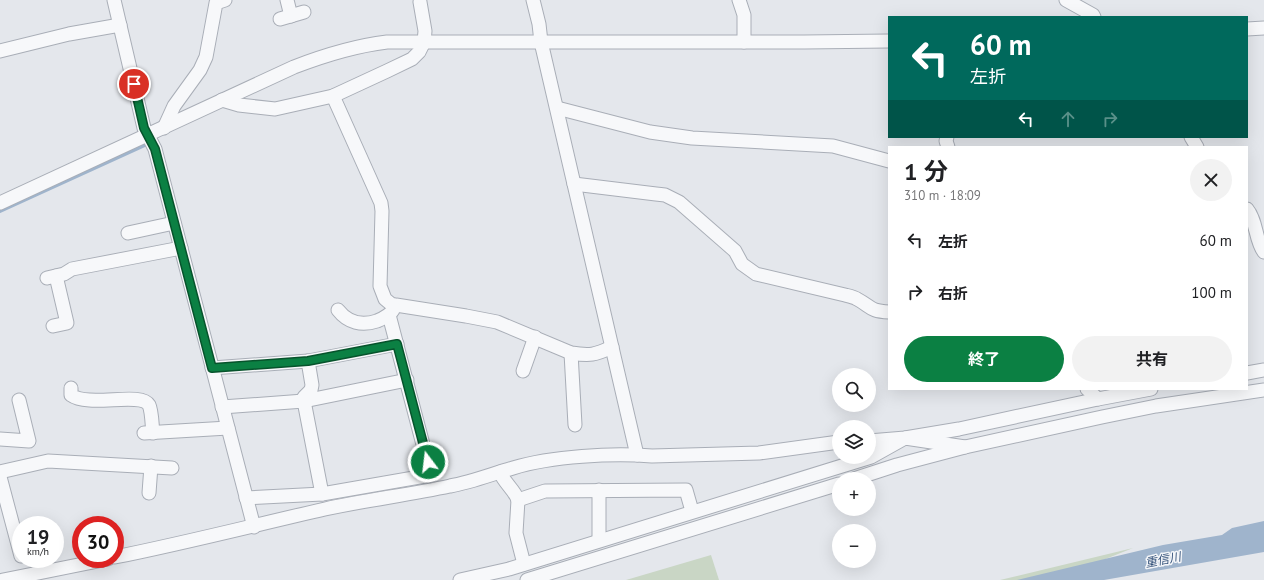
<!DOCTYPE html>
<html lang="ja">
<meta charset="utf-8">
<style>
body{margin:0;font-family:"PT Sans","Noto Sans JP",sans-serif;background:#f2f2f2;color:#202124;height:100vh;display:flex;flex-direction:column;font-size:15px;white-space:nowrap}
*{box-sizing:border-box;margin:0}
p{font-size:13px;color:#757577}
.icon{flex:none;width:22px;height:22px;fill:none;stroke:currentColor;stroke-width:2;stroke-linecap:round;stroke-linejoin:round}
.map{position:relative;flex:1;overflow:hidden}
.drawer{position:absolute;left:888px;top:146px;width:360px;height:244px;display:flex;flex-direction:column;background:#fff;border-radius:0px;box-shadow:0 4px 16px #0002}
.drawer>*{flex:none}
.banner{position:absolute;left:888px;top:16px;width:360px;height:122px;border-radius:0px;box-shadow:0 4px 16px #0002;background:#00695c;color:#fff;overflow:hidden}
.buttons{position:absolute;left:832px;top:368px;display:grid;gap:8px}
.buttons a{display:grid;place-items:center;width:44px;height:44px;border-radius:50%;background:#fff;box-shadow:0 4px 16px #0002;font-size:20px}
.speed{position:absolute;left:12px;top:516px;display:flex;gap:8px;font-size:20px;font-weight:700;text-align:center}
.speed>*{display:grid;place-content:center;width:52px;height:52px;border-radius:50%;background:#fff;box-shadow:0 4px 16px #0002;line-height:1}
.speed small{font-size:10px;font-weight:400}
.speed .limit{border:6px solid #d22;background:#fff;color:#111}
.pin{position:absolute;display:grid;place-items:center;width:34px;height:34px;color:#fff;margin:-17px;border:2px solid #fff;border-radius:50%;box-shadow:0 1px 4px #0007}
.me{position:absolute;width:44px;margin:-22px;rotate:345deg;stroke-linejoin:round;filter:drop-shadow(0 0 3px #0008)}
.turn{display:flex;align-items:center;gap:14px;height:84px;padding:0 16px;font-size:18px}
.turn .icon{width:52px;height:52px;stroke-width:2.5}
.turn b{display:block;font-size:28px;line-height:34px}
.lanes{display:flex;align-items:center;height:38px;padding:0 16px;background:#0003;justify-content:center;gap:20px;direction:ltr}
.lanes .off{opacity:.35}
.round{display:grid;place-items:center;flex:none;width:42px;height:42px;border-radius:21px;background:#f2f2f2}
.overview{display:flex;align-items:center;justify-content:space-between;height:68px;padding:0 16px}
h1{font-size:24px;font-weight:700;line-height:30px}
.cta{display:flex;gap:8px;margin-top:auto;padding:8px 16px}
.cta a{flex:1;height:46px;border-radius:24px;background:#0b8043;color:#fff;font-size:16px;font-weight:700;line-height:46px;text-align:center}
.cta a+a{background:#f2f2f2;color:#202124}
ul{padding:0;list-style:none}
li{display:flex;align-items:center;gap:12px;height:52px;padding:0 16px}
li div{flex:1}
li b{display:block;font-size:15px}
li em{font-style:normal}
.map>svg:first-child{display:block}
.green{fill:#c9d6c5}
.water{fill:#9fb4cc}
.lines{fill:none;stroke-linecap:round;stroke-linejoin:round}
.stream{stroke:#9fb4cc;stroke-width:4}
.street-casing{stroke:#a9aeb7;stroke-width:15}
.street{stroke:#f7f8fa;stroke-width:13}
.route-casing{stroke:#07532c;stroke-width:10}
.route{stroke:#0b8043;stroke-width:7}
.labels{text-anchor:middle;stroke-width:3;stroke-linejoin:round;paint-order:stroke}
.water-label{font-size:12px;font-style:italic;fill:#34527a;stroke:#f4f6f9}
</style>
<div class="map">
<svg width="1264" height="580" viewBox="0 0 1264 580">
<rect width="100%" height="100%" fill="#e4e7ec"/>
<!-- green -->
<g class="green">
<polygon points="1133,548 1053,580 1000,580"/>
<polygon points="711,555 719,580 626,580"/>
</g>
<!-- water -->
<polygon class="water" points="1264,521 1264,552 1104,580 1017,580 1163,545 1222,535 1232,528"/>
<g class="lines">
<!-- stream -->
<polyline class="stream" points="0,211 147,144"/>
<defs>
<g id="street">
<polyline points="114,0 144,128 155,149 254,527"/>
<polyline points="287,0 291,16"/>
<polyline points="533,0 539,24 541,42 637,455"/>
<polyline points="739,0 744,15 744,42"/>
<polyline points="1066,0 1093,15 1094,17"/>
<polyline points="280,19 304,12"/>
<polyline points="1247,29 1264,28"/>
<polyline points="0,51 69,34 120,25"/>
<path d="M 333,96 L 381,203 L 382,211 L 380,286 L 385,299 L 391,304 L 396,305 L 466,316 L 497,322 L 571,353 C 590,356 595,355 612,347"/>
<polyline points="222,100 239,105 275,109 333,96 387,71 412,59 419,52 424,42 425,31 420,2"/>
<polyline points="557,108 650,132 692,138 833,146 889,161"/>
<polyline points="164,128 174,106 200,70 206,57 216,3 225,0"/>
<polyline points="947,137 946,141 948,147"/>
<polyline points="1191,137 1197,147"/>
<path d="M 574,184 L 656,194 L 665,195 L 679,202 L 735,251 L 742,264 L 756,274 L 845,295 C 849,296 854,297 857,299 C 872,307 869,311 889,312"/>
<path d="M 0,203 L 294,67 C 325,55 354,46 387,42 L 804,42 L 889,41"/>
<path d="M 1247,209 C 1257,221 1255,240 1264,252"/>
<polyline points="128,233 174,223"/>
<polyline points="47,278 64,274 72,269 181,248"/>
<path d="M 338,310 C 348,323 362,326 377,321 C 384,318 391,315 394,308"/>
<polyline points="53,326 67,323 56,276"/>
<polyline points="571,353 575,425"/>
<polyline points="308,361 312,385 311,390 304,397 304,401 407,380"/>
<polyline points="212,368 308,361 397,344"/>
<polyline points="523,371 535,337"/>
<polyline points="1247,373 1264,370"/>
<path d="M 71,388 L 71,395 C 89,408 141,391 149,405 C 152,411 152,426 153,433"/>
<polyline points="1087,389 1098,399"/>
<polyline points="222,407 304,401 322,494"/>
<polyline points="144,433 228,428"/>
<polyline points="0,439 29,441 19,400"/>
<polyline points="869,441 905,438 959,429 1098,399 1151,389"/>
<polyline points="0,472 48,461 172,468"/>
<path d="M 500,472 C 504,483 514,489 518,500 L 545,491 L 686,490 L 692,511"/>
<polyline points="0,477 21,556"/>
<polyline points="854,479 897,465 965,447 1102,417 1156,406 1264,390"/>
<polyline points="149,493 151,466"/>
<polyline points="246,498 322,494 431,475 389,315"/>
<polyline points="518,500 516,533 524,564"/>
<polyline points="599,540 599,490"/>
<path d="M 115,557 C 185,543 255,525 325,509 C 366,500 408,495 450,486 C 472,482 492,474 513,468 C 552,456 612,453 652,456 L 759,453 L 839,442"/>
<polyline points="3,580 108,559"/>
<polyline points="460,580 509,569 871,457 905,438 965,447"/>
<polyline points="527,580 839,484"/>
</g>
</defs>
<!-- street casing -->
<use href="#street" class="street-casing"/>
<!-- street -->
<use href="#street" class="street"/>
</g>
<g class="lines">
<defs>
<polyline id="route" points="134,84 144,128 155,149 212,368 308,361 397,344 428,462"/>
</defs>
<!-- route casing -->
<use href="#route" class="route-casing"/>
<!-- route -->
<use href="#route" class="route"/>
</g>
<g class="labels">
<!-- water labels -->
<g class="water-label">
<text transform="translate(1163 560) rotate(-11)" y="4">重信川</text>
</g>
</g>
</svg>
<div class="buttons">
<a><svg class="icon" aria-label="search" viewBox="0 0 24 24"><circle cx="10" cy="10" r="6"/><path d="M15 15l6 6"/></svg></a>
<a><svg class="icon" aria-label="layers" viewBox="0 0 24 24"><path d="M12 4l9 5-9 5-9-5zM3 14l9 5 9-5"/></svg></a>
<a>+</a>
<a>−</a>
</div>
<div class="speed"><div>19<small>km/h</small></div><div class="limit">30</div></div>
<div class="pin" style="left:134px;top:84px;background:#d93025"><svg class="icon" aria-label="arrive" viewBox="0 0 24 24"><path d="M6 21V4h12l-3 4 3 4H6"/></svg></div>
<svg class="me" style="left:428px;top:462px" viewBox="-20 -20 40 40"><circle r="17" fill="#0b8043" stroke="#fff" stroke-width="3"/><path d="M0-11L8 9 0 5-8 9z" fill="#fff"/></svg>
<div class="banner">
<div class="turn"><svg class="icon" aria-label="left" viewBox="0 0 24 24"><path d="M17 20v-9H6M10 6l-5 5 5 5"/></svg><div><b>60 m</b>左折</div></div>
<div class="lanes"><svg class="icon" aria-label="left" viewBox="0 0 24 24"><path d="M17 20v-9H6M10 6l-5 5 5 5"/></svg><svg class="icon off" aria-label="ahead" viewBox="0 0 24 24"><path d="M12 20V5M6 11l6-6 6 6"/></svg><svg class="icon off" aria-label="right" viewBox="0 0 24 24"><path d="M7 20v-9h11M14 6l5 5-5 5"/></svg></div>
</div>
<section class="drawer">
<div class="overview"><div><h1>1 分</h1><p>310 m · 18:09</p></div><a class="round"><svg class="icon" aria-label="close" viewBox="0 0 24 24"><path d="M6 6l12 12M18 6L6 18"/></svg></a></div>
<ul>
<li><svg class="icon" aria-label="left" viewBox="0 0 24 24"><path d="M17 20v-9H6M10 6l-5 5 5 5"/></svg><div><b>左折</b></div><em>60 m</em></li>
<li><svg class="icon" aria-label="right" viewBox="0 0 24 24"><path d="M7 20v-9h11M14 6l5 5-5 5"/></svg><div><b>右折</b></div><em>100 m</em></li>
</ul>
<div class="cta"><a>終了</a><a>共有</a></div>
</section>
</div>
